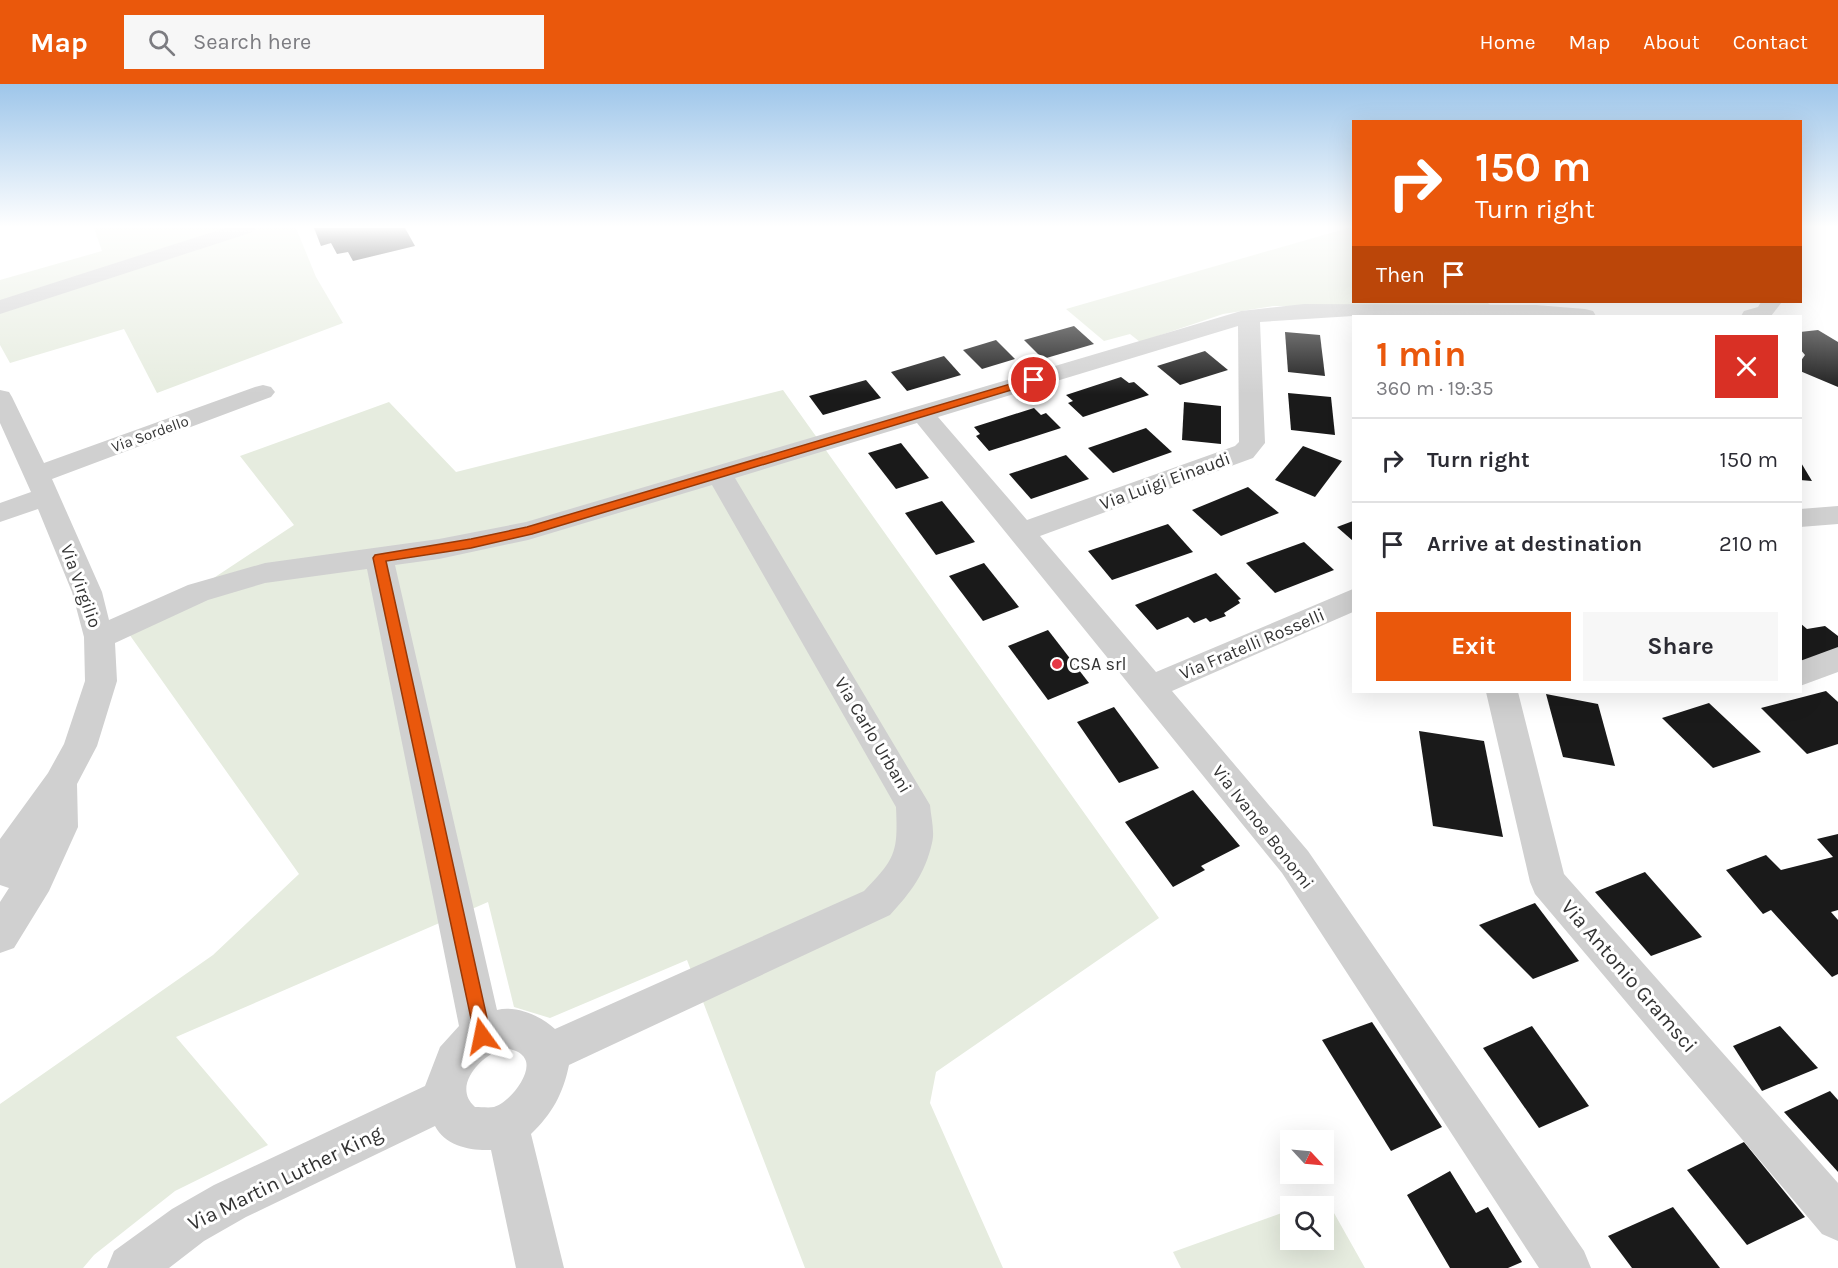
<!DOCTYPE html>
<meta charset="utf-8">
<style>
body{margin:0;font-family:Karla,sans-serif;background:#f7f7f7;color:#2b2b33;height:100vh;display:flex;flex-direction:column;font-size:22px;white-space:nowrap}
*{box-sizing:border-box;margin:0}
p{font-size:20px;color:#7c7c81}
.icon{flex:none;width:33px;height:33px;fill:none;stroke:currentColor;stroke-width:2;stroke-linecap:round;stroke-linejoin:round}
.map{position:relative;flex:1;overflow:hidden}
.side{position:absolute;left:1352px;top:231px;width:450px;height:378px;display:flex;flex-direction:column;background:#fff;border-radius:0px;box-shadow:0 6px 24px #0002}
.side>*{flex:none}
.guide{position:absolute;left:1352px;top:36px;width:450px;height:183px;border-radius:0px;box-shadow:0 6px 24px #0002;background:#ea580c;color:#fff;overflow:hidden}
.needle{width:39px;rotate:116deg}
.controls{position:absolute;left:1280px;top:1046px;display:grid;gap:12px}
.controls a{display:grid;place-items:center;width:54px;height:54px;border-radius:0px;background:#fff;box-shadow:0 6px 24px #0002;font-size:30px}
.pin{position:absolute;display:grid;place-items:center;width:51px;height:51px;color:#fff;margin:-26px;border:3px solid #fff;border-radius:50%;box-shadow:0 2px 6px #0007}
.me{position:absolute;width:66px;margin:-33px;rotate:348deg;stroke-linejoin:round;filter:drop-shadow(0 0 4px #0008)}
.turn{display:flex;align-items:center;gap:21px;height:126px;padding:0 24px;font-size:27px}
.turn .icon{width:78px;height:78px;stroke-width:2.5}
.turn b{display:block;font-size:42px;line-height:51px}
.then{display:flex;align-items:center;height:57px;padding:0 24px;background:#0003;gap:12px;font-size:22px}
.round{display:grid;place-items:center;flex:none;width:63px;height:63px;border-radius:0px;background:#f7f7f7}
.overview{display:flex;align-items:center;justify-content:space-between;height:102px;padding:0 24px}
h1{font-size:36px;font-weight:700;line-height:45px;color:#ea580c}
.cta{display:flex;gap:12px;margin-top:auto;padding:12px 24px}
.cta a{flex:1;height:69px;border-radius:0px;background:#ea580c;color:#fff;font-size:24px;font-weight:700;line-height:69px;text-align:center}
.cta a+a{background:#f7f7f7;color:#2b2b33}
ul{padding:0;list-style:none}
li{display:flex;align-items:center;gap:18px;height:84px;padding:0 24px;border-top:2px solid #e1e1e2}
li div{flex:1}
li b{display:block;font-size:22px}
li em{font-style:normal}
header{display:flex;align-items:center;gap:36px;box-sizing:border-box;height:84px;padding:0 30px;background:#ea580c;color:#fff}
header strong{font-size:28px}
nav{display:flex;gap:33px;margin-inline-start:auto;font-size:21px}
.search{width:420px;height:54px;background:#f7f7f7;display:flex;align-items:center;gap:15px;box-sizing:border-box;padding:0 21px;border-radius:0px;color:#7c7c81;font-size:22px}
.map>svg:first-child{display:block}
.green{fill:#e6ecdf}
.building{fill:#1a1a1a}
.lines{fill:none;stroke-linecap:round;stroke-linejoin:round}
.minor{fill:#d0d0d0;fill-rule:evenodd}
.route{fill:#ea580c;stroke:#983908;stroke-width:1.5}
.poi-dot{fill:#e63946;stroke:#fff;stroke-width:2}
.labels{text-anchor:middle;stroke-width:6;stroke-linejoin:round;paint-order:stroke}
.far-street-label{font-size:15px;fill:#333;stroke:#fff}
.street-label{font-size:18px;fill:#333;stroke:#fff}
.poi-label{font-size:18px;fill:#333;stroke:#fff;text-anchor:start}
.near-street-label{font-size:21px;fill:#333;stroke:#fff}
</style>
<header>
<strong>Map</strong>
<div class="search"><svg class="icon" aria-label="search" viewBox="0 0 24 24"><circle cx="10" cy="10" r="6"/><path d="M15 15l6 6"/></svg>Search here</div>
<nav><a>Home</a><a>Map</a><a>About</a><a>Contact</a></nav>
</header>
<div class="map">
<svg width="1838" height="1184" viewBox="0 0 1838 1184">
<rect width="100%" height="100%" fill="#fff"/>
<!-- green -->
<g class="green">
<polygon points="94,144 296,144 316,193 343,239 157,309 124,245 10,279 0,261 0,196 102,167"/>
<polygon points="1348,144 1353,144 1353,218 1487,218 1491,222 1273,222 1223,230 1140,258 1130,250 1104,257 1066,225"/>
<polygon points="783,306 1159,834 936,988 930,1019 1003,1184 805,1184 687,876 550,934 514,923 488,818 176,953 268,1061 175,1107 94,1171 83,1184 0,1184 0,1020 213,871 299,790 129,550 294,441 240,372 389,318 456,388"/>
<polygon points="1325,1113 1365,1184 1181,1184 1173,1168 1290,1126 1290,1155 1323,1155 1323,1122 1301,1122"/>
</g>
<!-- building -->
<g class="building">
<polygon points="314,144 405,144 415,162 353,177 348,168 337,170 331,159 321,162"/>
<polygon points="1074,242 1094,260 1043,275 1024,256"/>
<polygon points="1818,246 1838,258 1838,303 1800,287 1800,278 1805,271 1800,265 1800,248"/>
<polygon points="1285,248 1320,251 1325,292 1288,288"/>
<polygon points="996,256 1015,275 982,285 963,266"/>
<polygon points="1205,267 1228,286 1180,301 1157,282"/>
<polygon points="944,272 961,291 907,307 891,288"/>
<polygon points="1121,293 1129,299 1134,298 1149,311 1083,333 1068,319 1073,317 1066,311"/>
<polygon points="866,296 881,314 823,331 809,312"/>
<polygon points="1288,309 1331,313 1335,351 1291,346"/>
<polygon points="1184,318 1221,322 1221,360 1182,356"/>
<polygon points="1034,324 1041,331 1046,329 1061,344 989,367 976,352 980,350 974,343"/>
<polygon points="1146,344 1172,368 1113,389 1088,364"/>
<polygon points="901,359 929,394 896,405 868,369"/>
<polygon points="1303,362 1342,377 1315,413 1275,396"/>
<polygon points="1066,371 1089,395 1031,415 1009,390"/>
<polygon points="1800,377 1812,397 1800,396"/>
<polygon points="1248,403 1279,429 1221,452 1192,426"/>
<polygon points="942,417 975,458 936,471 905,429"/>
<polygon points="1353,437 1353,457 1337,443"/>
<polygon points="1168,440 1193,468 1112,496 1088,467"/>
<polygon points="1304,458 1334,486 1275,509 1246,479"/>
<polygon points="984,479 1019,523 983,537 949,492"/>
<polygon points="1216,489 1241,515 1238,516 1240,519 1224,529 1226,532 1210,538 1206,534 1194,539 1188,533 1157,546 1135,521"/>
<polygon points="1800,539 1807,545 1825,542 1838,552 1838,571 1800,582"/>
<polygon points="1048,546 1089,599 1048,616 1008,562"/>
<polygon points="1826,607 1838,618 1838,660 1807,670 1761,624"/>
<polygon points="1546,610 1598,620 1615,682 1563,673"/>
<polygon points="1709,619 1761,668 1713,684 1662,634"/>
<polygon points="1114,623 1159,684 1119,699 1077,638"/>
<polygon points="1419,647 1484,657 1503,753 1433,742"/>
<polygon points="1193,706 1240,762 1201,782 1205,786 1173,803 1125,738"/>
<polygon points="1838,750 1838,826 1831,828 1838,836 1838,890 1832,893 1771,826 1763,830 1726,786 1766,771 1781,786 1833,773 1817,755"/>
<polygon points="1645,788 1702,853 1651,872 1595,808"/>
<polygon points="1535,819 1579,877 1533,895 1479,841"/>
<polygon points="1372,938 1442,1043 1391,1067 1322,956"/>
<polygon points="1532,942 1589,1022 1539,1044 1483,964"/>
<polygon points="1780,942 1818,984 1762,1007 1733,962"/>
<polygon points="1830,1007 1838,1016 1838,1088 1784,1028"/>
<polygon points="1744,1058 1805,1133 1747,1161 1687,1086"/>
<polygon points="1450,1087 1476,1129 1488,1123 1522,1178 1508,1184 1450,1184 1407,1111"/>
<polygon points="1673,1123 1720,1184 1632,1184 1608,1152"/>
</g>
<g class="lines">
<!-- minor -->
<g class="minor">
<polygon points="225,144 256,144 253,148 0,230 0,216"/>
<polygon points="1761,218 1782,218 1771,232 1741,232 1744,227 1758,223"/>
<path d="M 1304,220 L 1536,221 L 1585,225 L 1593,227 L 1596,232 L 1353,232 L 1260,238 L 1265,359 L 1253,374 L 1040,452 L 1156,588 L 1353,505 L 1353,528 L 1172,607 L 1308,767 L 1584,1167 L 1591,1184 L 1539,1184 L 1282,789 L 917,339 L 735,394 L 930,721 C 931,733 935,748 932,759 C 925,790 911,808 890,831 L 569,981 C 563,1010 552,1030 531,1050 L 564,1184 L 516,1184 L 491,1066 C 471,1067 445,1062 435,1042 L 246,1133 L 204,1157 L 169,1184 L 107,1184 L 114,1167 L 172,1125 L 214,1101 L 425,1002 L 440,963 L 459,942 L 367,485 L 265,499 L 208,516 L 115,559 L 117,597 L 97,662 L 77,700 L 78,743 L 49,807 L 14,864 L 0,869 L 0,818 L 9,804 L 0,801 L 0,755 L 48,689 L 64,660 L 85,597 L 84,553 L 72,508 L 38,425 L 0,438 L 0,419 L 31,408 L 0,339 L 0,306 L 9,308 L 12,313 L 44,379 L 255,303 L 263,301 L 271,303 L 275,308 L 271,313 L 52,395 L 102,508 L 109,536 L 188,501 L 265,479 L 439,455 L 526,438 L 1241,227 ZM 1238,242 L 1239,358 L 1235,362 L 1027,436 L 938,333 ZM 712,401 L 896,723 C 898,768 896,774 864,807 L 555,945 C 541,932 516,921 497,926 L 395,481 L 439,475 L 528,456 ZM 505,964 C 512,966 521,967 525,975 C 533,989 508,1020 494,1023 C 489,1024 481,1023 475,1023 C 451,1002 482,970 505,964 Z"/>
<polygon points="1838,422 1838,440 1800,443 1800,425"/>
<polygon points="1838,563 1838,588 1800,602 1800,577"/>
<polygon points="1486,608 1518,608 1564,790 1838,1099 1838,1157 1822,1150 1535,810 1530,798"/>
</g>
</g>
<!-- sky -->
<linearGradient id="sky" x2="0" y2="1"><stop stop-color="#9ec6ea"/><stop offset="0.46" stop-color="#fff"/><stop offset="1" stop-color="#fff" stop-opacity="0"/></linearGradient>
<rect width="1838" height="310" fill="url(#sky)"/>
<!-- route -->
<polygon class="route" points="1034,293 1038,294 1038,298 532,450 471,464 386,477 491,952 488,958 482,961 476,958 373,474 375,471 471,455 527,443"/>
<!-- markers -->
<circle class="poi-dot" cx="1057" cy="580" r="6"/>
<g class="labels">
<!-- far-street labels -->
<g class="far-street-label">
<text transform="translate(150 350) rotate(-20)" y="5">Via Sordello</text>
</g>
<!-- street labels -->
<g class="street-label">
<text transform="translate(1165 397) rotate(-20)" y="6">Via Luigi Einaudi</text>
<text transform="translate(81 502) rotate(70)" y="6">Via Virgilio</text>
<text transform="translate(1252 560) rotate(-23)" y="6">Via Fratelli Rosselli</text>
<text transform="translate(873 651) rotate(59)" y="6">Via Carlo Urbani</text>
<text transform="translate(1263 743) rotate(52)" y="6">Via Ivanoe Bonomi</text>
</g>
<!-- poi labels -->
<g class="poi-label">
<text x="1069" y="586">CSA srl</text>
</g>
<!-- near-street labels -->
<g class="near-street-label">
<text transform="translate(1629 892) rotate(49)" y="7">Via Antonio Gramsci</text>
<text transform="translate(285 1094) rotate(-26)" y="7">Via Martin Luther King</text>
</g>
</g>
</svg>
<div class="controls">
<a><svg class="needle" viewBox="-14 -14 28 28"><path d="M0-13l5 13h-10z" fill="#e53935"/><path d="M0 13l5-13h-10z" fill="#7c7c81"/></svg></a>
<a><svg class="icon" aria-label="search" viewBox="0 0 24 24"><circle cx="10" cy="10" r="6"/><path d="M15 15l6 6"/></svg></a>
</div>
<div class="pin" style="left:1034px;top:296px;background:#d93025"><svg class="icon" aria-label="arrive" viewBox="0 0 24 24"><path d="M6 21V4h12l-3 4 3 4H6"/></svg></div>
<svg class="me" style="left:482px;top:952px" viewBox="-20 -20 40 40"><path d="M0-17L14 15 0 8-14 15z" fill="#ea580c" stroke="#fff" stroke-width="4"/></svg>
<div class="guide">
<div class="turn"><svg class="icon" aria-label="right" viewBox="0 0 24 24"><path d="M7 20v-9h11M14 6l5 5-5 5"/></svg><div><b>150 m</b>Turn right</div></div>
<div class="then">Then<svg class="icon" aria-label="arrive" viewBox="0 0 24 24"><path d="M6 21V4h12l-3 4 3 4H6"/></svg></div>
</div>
<section class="side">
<div class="overview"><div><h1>1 min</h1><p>360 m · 19:35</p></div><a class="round" style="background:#d93025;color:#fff"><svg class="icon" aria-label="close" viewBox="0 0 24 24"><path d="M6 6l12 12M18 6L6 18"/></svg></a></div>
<ul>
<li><svg class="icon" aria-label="right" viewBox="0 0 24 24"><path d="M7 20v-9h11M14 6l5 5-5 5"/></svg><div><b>Turn right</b></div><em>150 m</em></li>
<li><svg class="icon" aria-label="arrive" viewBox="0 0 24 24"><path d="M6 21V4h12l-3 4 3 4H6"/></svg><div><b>Arrive at destination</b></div><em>210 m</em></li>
</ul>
<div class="cta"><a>Exit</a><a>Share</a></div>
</section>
</div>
